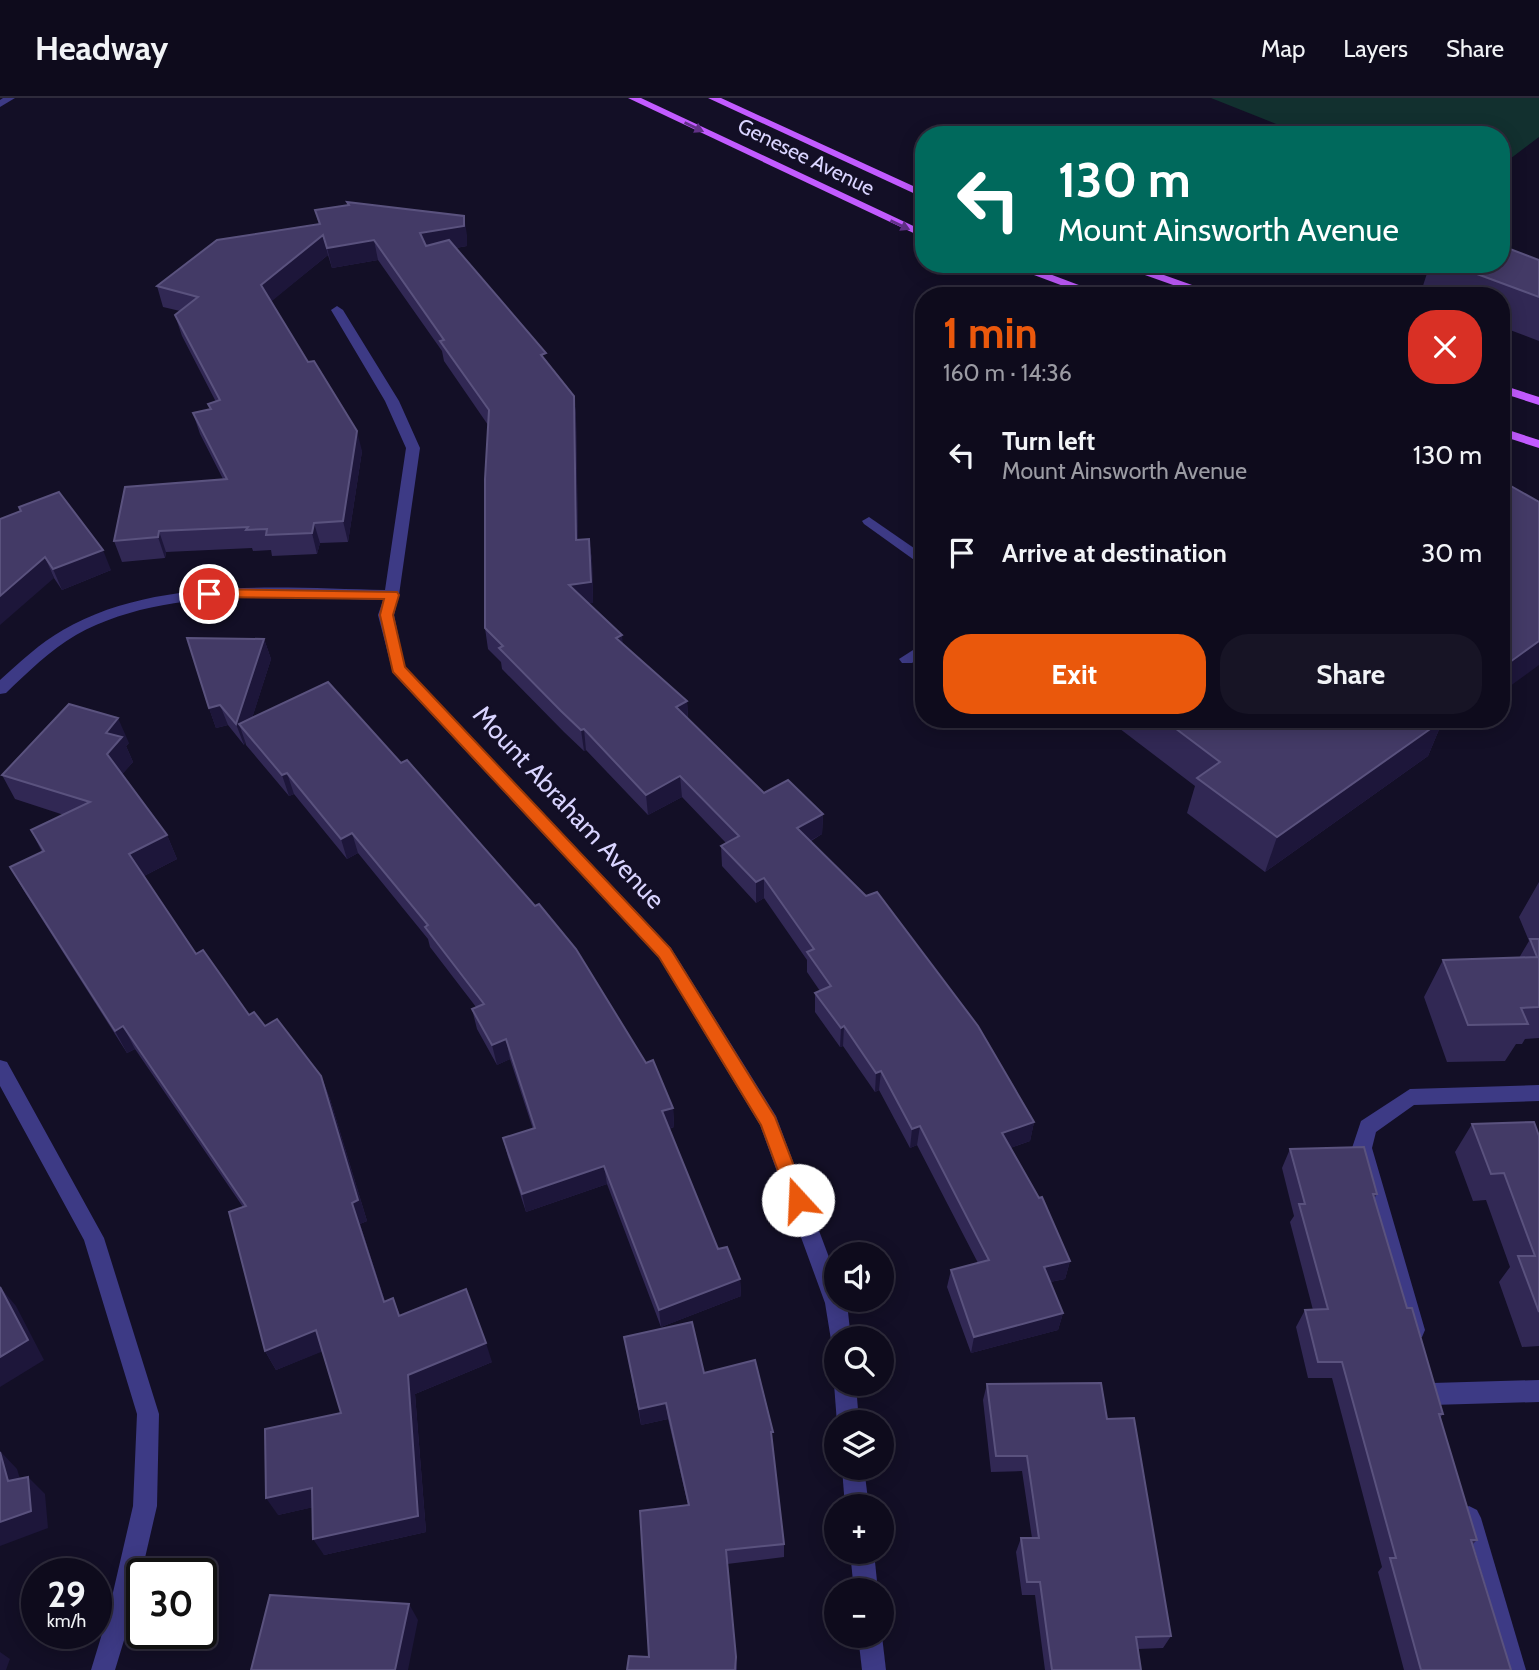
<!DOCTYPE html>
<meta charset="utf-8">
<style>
body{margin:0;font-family:Cabin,sans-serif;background:#171425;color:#f1f3f6;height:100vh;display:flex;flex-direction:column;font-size:26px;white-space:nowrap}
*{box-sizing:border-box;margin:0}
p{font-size:23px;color:#9b9ba3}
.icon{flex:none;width:38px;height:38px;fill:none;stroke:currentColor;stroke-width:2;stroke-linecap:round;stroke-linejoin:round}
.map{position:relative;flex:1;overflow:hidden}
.side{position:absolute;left:915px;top:189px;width:595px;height:441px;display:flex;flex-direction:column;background:#0e0b1c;border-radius:28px;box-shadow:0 4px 18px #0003,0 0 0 2px #2e2b3b}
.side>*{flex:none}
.guide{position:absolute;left:915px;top:28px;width:595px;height:147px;border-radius:28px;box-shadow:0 4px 18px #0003,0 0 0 2px #2e2b3b;background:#00695c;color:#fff;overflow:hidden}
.controls{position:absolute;left:824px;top:1144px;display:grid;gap:14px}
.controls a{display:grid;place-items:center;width:70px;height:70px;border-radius:50%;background:#0e0b1c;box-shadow:0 4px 18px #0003,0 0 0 2px #2e2b3b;font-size:35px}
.speed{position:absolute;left:21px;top:1460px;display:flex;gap:14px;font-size:35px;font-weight:700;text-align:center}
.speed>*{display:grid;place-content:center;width:91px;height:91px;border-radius:50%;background:#0e0b1c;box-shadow:0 4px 18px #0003,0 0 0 2px #2e2b3b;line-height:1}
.speed small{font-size:18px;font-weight:400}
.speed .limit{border:4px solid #111;border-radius:10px;background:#fff;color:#111}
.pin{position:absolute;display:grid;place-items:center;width:60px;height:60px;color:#fff;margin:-30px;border:4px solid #fff;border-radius:50%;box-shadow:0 2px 7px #0007}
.me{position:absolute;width:77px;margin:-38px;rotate:340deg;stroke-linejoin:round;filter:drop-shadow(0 0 5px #0008)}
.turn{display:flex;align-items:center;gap:24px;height:147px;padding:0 28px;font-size:32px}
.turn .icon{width:91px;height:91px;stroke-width:2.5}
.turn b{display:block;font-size:49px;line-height:60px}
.round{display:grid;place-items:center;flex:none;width:74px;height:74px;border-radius:28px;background:#171425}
.summary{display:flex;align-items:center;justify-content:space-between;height:119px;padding:0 28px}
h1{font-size:42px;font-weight:800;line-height:52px;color:#ea580c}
.button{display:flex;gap:14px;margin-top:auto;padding:14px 28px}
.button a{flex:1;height:80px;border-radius:28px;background:#ea580c;color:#fff;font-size:28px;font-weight:800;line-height:80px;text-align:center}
.button a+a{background:#171425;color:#f1f3f6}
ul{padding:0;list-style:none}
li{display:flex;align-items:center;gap:21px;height:98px;padding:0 28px}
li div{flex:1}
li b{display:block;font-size:26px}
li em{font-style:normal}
header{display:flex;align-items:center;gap:42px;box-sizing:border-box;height:98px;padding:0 35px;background:#0e0b1c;border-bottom:2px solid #2e2b3b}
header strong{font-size:33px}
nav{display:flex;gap:38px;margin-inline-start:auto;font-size:24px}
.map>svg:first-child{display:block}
.green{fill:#12302f}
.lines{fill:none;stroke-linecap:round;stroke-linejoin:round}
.lane{fill:#3d3a85;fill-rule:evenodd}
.street{fill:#3d3a85;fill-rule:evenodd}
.primary{fill:#c25bff;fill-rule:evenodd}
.wall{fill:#312854}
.shaded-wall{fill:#1d163a}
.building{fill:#433a66;stroke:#5a527e;stroke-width:2}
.oneway{fill:#623188}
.route{fill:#ea580c;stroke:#983908;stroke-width:2}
.labels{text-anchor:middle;stroke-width:5;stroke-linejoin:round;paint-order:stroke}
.far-street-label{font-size:21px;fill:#d9d4ff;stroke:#130f26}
.street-label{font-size:26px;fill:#d9d4ff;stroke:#130f26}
</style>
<header>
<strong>Headway</strong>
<nav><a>Map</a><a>Layers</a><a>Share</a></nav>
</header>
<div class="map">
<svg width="1539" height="1572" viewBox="0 0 1539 1572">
<rect width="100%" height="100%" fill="#130f26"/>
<!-- green -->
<polygon class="green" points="1211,0 1539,0 1539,39 1502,67 1502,37 1304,37"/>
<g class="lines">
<!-- lane -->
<g class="lane">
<polygon points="869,419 924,457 924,469 864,426 862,423"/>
<polygon points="924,545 924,557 912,565 902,565 899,561"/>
</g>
<!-- street -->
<g class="street">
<polygon points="3,0 15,0 0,9 0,2"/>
<path d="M 337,208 L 343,212 L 399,303 L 420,350 L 399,497 L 394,517 L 405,569 L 671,850 L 776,1018 L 836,1178 L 836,1202 L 846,1202 L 847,1205 L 851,1241 L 836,1241 L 836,1250 L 832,1248 L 825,1205 L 760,1027 L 659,860 L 393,575 L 378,517 L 383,502 C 284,500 167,487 76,537 C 50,552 28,574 6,595 L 0,596 L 0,582 C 20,564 40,545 63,532 C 155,478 283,490 385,492 L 406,350 L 385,303 L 331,212 Z"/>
<polygon points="0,962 7,964 104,1140 159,1316 157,1408 132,1516 115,1572 91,1572 108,1516 133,1408 137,1316 84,1142 0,988"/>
<polygon points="1539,987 1539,1003 1414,1007 1376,1034 1372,1050 1425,1232 1422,1239 1414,1242 1406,1239 1352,1050 1361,1023 1410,991"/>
<polygon points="836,1280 836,1286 856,1286 859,1325 837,1325 834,1286"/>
<polygon points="1539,1282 1539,1304 1432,1307 1424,1304 1421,1296 1424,1288 1432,1285"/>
<polygon points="842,1370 864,1370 869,1409 845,1409"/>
<polygon points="1469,1408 1477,1412 1481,1420 1526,1572 1502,1572 1457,1420 1461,1412"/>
<polygon points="850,1454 874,1454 878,1493 854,1493"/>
<polygon points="858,1538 882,1538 886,1572 862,1572"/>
</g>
<!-- primary -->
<g class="primary">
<polygon points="628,0 641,0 924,133 924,140"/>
<polygon points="708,0 721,0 924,93 924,100"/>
<polygon points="1005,166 1023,166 1108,198 1090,198"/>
<polygon points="1114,166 1133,166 1223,198 1204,198"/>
<polygon points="1502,287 1539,299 1539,307 1502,295"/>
<polygon points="1502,330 1539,342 1539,350 1502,338"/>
</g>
</g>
<!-- wall -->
<g class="wall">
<polygon points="347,104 467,137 467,148 456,150 574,298 576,319 578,442 589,441 592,462 593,505 588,505 623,547 687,603 688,621 764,695 823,716 822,736 811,743 1034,1024 1030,1043 1010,1050 1070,1163 1065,1181 1050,1184 1063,1215 1058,1232 971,1255 947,1189 951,1172 978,1165 917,1047 910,1050 879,992 875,994 843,948 840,949 815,914 815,895 820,893 807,874 807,862 764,800 756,805 722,768 721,748 726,745 682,699 648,717 586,652 584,653 564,634 502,571 501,564 488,551 485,530 488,327 444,263 442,253 378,162 332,170 328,157 271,203 362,353 348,444 320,445 317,456 272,458 271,452 253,453 252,450 166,454 165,460 122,464 114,443 223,381 200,336 193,315 210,311 208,306 216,304 182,238 175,217 180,213 163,209 157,188 319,126 315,112 348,107"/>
<polygon points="1539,162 1539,243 1502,229 1502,198 1420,197 1430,166 1502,166"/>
<polygon points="19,409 111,472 62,492 54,480"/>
<polygon points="264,541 271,561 252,620 673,1010 674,1029 669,1031 718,1151 740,1181 741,1198 661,1229 607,1086 526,1114 508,1059 503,1040 533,1031 510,961 497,967 477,931 472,911 476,909 430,849 428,841 358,755 347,761 294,696 289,698 246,647 245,643 244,647 228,627 216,630 209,610"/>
<polygon points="1107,621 1441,621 1443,622 1428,658 1265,774 1187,715 1195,688"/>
<polygon points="129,645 126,648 133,664 122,676 167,737 177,761 144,778 196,856 249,917 265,928 321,978 330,1001 367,1123 360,1126 385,1204 393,1200 400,1217 492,1264 415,1296 426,1434 324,1457 313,1409 278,1417 341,1315 322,1253 276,1272 265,1253 243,1109 135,951 127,955 24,793 10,769 42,754 31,732 64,717 15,701 2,677"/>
<polygon points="1539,784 1539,940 1525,941 1522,946 1516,946 1505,963 1447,964 1424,899 1443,862 1519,860 1529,843 1519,819"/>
<polygon points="1472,1026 1539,1038 1539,1248 1522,1249 1499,1184 1510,1169 1486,1102 1473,1103 1455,1054"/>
<polygon points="1290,1051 1377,1096 1374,1101 1407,1210 1443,1316 1440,1320 1477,1442 1473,1446 1511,1572 1404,1572 1378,1474 1382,1469 1332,1280 1308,1280 1296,1229 1305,1212 1313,1212 1290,1124 1294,1118 1282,1070"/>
<polygon points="624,1239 704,1275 773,1349 784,1446 784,1459 727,1466 737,1572 627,1572 649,1559 688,1407 668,1321 641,1327"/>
<polygon points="987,1286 1107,1321 1171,1538 1163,1550 1138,1551 1141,1572 1045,1572 1035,1497 1022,1497 1016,1454 1021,1440 1032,1440 1022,1373 991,1374 983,1302"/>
</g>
<!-- shaded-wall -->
<g class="shaded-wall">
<polygon points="464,118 467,137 467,148 424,155 420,135"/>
<polygon points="323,137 328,157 267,207 261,187"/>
<polygon points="374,142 378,162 332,170 327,150"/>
<polygon points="574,298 576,319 578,463 576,442"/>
<polygon points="357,333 362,353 348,444 343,423"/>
<polygon points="314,425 320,445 317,456 312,435"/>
<polygon points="159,433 166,454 165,460 158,439"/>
<polygon points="589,441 592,462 593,505 572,508 569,487"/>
<polygon points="103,452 111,472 62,492 53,471"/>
<polygon points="45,459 54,480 0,527 0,498"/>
<polygon points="622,537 624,558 616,540"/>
<polygon points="264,541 271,561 247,636 239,626 245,643 244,647 236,626"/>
<polygon points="1539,543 1539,567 1502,594 1502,573 1503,569"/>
<polygon points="687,603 688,624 676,609"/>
<polygon points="220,607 228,627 216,630 209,610"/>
<polygon points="118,620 129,645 126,648 133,664 118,681 107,656 106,635"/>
<polygon points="1443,622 1428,658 1265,774 1277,739"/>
<polygon points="584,631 586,652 584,653 581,632"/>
<polygon points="287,675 294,696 289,698 282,677"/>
<polygon points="680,678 682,699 648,717 646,697"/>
<polygon points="823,716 822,736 797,750 797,730"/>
<polygon points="352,735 358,755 347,761 341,741"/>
<polygon points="167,737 177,761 140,780 129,756"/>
<polygon points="764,780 764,800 756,805 756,784"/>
<polygon points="123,928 135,951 127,955 115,933"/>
<polygon points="844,928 843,948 840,949 841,930"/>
<polygon points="506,941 510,961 497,967 492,947"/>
<polygon points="881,973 879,992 875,994 876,975"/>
<polygon points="321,978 330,1001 367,1123 360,1126 392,1224 384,1204 352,1105"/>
<polygon points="673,1010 674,1029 663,1032 662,1013"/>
<polygon points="1034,1024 1030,1043 998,1054 1002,1035"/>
<polygon points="920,1028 917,1047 910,1050 912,1031"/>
<polygon points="604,1068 607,1086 526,1114 522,1096"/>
<polygon points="1070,1163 1065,1181 1039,1186 1044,1169"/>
<polygon points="740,1181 741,1198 661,1229 659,1212"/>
<polygon points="0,1189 16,1208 44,1262 0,1289"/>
<polygon points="1063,1215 1058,1232 971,1255 974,1239"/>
<polygon points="316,1232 326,1252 276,1272 265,1253"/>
<polygon points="486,1245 492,1264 415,1296 426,1434 324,1457 313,1441 408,1277"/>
<polygon points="666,1305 668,1321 641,1327 639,1311"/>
<polygon points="0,1353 17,1371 26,1400 8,1383"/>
<polygon points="28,1379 45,1396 48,1430 0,1448 0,1424"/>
<polygon points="312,1390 323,1407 278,1417 266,1400"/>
<polygon points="409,1506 418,1522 408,1572 395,1572"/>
<polygon points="0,1554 10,1561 6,1572 0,1572"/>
</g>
<!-- building -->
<g class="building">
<polygon points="347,104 464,118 464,128 420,135 426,148 449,142 546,255 541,257 574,298 576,442 589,441 591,484 569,487 622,537 616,540 687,603 676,609 764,695 788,682 823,716 797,730 866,798 877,794 978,928 1034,1024 1002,1035 1039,1100 1042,1099 1070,1163 1044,1169 1063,1215 974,1239 951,1172 989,1162 920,1028 912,1031 881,973 876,975 844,928 841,930 815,895 831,888 807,854 814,851 764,780 756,784 721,748 739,738 680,678 646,697 584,631 581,632 561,613 499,550 503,548 485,530 485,381 489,312 440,243 444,242 374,142 327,150 323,137 261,187 308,264 314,263 357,333 343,423 314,425 312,435 266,437 267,431 246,432 248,429 159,433 158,439 114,443 125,389 227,381 193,315 211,311 208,306 220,302 175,217 198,199 157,188 217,142 320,126 315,112 349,107"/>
<polygon points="1502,148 1539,162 1539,199 1450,166 1502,166"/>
<polygon points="1502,383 1539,404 1539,543 1503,569 1502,568"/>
<polygon points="59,394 103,452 53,471 45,459 0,498 0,421 21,413 19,409"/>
<polygon points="187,540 264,541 236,626 220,607 209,610"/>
<polygon points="328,584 401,665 407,662 535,808 539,806 576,851 646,965 653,962 673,1010 662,1013 718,1151 727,1149 740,1181 659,1212 604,1068 522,1096 503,1040 535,1030 506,941 492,947 472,911 484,906 425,829 428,827 352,735 341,741 287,675 282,677 239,626"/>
<polygon points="69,606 118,620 106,635 122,639 107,656 167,737 129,756 196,856 203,852 249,917 254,914 265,928 277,921 321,978 358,1102 352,1105 384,1204 393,1200 399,1218 466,1191 486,1245 408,1277 418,1418 313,1441 312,1390 266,1400 265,1331 341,1315 316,1232 265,1253 229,1114 246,1108 123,928 115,933 10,769 44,753 31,732 90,704 2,677"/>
<polygon points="1163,621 1441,621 1443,622 1277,739 1197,680 1220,664"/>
<polygon points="1530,841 1539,841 1539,909 1521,910 1528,926 1468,927 1443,862 1537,859"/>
<polygon points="1534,1024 1539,1038 1539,1214 1518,1158 1535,1158 1504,1075 1491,1076 1472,1026"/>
<polygon points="1364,1049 1377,1096 1373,1096 1407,1210 1412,1210 1443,1316 1439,1316 1477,1442 1471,1442 1511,1572 1421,1572 1390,1460 1396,1460 1342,1264 1318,1264 1305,1212 1328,1211 1299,1106 1305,1106 1290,1051"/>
<polygon points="0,1189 28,1242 0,1259"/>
<polygon points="692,1224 704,1275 755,1262 773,1334 771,1334 784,1446 726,1452 736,1559 735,1572 627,1572 629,1558 649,1559 640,1413 689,1407 666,1305 639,1311 624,1239"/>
<polygon points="1101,1285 1107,1321 1134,1320 1171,1538 1136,1539 1141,1572 1052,1572 1040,1484 1027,1484 1021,1440 1039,1440 1027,1358 996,1358 987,1286"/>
<polygon points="0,1354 8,1383 28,1379 31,1413 0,1424"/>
<polygon points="270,1497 409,1506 395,1572 251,1572"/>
</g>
<!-- one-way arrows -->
<defs><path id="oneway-solid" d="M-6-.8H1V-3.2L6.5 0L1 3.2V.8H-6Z" transform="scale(1.75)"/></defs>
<g class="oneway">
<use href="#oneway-solid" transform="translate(694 29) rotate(26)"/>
<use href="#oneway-solid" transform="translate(900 127) rotate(25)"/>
</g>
<!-- route -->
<polygon class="route" points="209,491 397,494 399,497 393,517 405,569 670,850 775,1019 807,1102 804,1108 798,1110 791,1108 761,1027 659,859 393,574 380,517 384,501 204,499 204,492"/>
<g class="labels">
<!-- far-street labels -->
<g class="far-street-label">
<text transform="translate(806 59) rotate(26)" y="7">Genesee Avenue</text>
</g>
<!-- street labels -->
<g class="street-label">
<text transform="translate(569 709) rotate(47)" y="9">Mount Abraham Avenue</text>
</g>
</g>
</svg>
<div class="controls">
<a><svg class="icon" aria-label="sound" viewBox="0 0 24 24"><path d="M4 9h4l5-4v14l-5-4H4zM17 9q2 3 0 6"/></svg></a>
<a><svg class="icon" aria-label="search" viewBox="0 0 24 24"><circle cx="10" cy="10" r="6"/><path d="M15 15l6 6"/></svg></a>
<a><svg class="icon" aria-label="layers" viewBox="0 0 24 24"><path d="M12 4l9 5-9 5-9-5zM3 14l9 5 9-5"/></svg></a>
<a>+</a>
<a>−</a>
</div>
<div class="speed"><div>29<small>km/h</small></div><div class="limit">30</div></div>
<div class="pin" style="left:209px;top:496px;background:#d93025"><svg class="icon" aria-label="arrive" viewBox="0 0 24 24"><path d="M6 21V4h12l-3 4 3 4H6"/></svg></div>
<svg class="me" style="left:798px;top:1102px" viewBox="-20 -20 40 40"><circle r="19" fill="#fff"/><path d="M0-13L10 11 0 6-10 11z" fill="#ea580c"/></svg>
<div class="guide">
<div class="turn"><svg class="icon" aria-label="left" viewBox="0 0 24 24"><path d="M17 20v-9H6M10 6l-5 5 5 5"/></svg><div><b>130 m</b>Mount Ainsworth Avenue</div></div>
</div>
<section class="side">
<div class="summary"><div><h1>1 min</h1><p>160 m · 14:36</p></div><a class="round" style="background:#d93025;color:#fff"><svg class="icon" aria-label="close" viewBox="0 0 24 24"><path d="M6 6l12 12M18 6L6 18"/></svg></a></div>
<ul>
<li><svg class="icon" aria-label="left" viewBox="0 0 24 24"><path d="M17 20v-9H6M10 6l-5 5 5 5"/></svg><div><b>Turn left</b><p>Mount Ainsworth Avenue</p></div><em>130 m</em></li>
<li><svg class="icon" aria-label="arrive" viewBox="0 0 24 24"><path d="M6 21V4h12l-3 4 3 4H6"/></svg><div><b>Arrive at destination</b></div><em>30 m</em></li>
</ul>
<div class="button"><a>Exit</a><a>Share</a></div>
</section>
</div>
